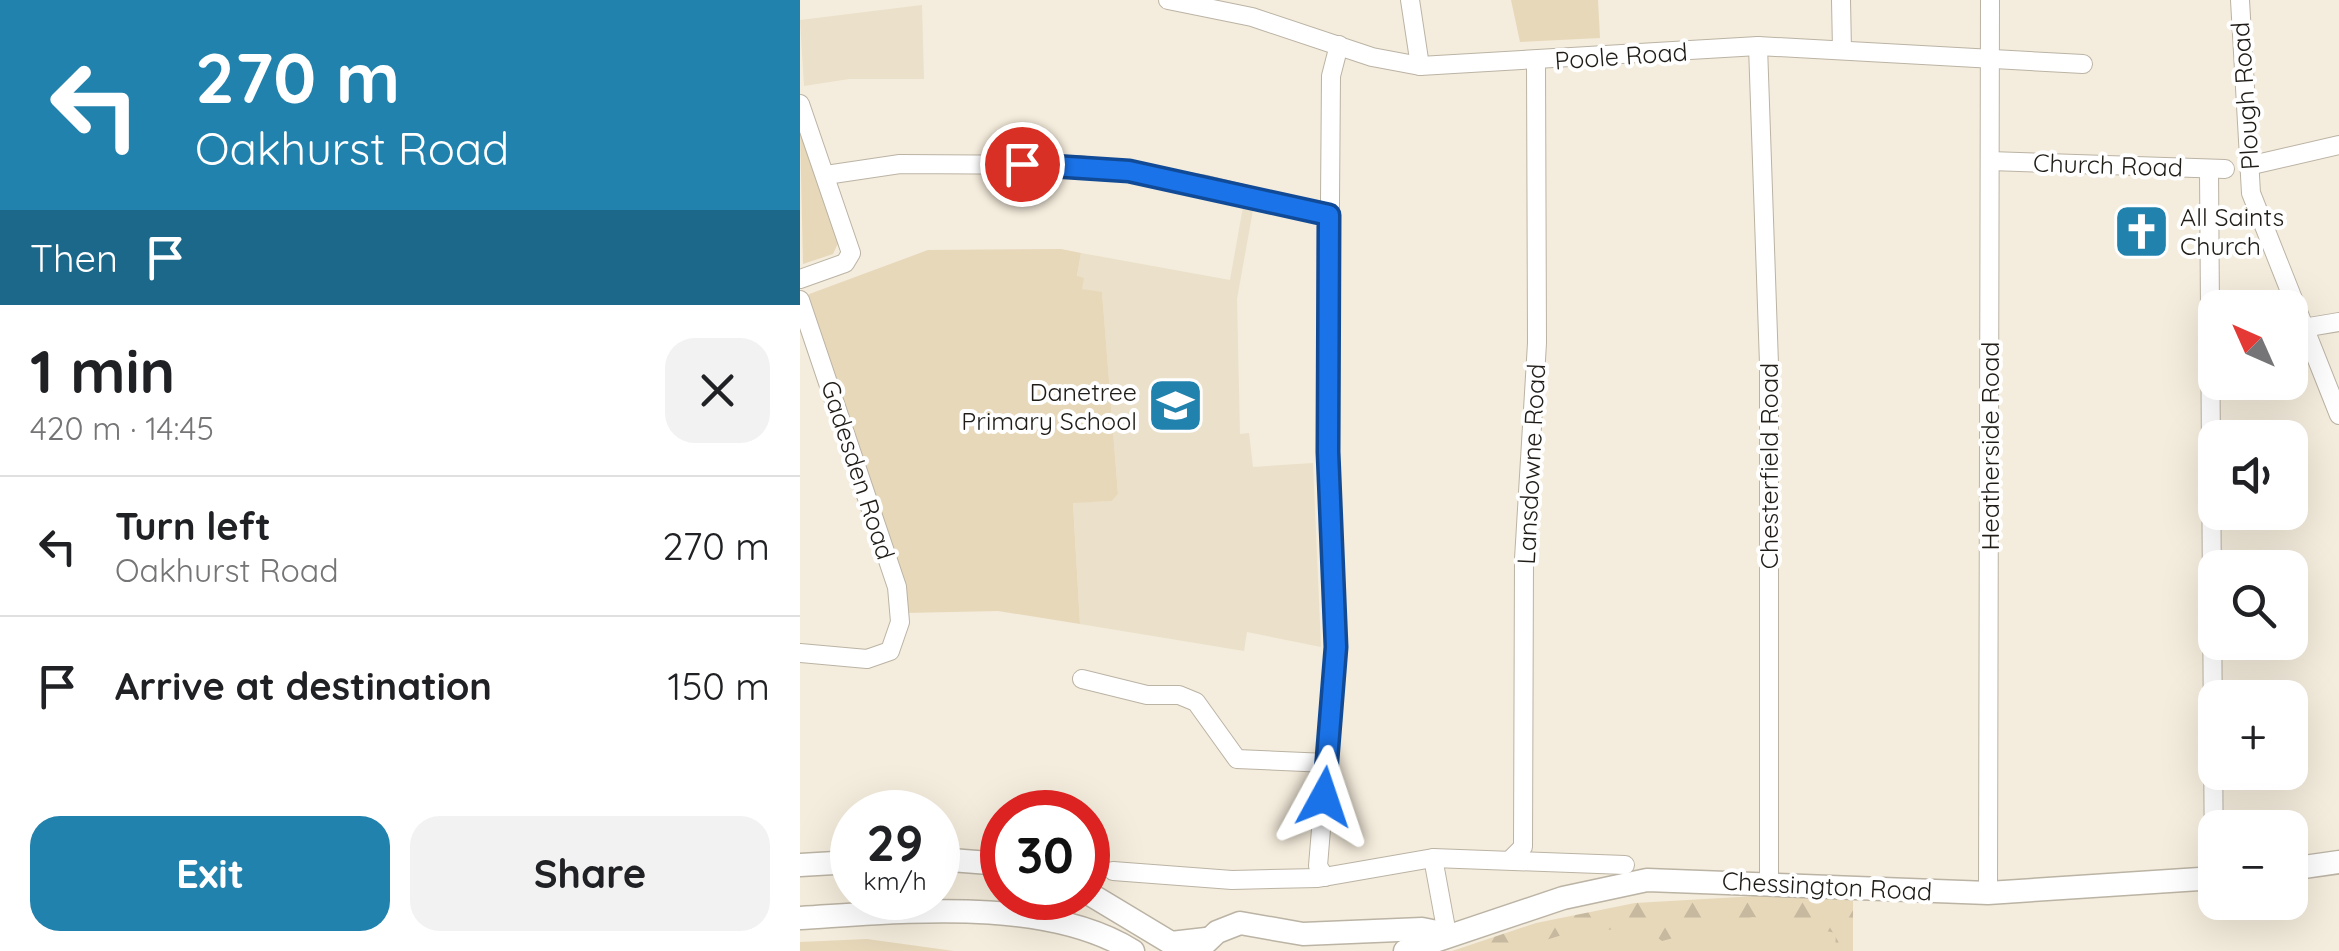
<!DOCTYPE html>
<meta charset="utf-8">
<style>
body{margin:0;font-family:Quicksand,sans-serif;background:#f2f2f2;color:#202124;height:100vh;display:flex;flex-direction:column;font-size:38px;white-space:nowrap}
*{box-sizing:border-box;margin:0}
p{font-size:32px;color:#757577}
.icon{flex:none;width:55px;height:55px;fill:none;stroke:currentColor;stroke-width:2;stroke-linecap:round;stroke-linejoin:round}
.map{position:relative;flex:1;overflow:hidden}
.details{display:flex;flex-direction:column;background:#fff;width:800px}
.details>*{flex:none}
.top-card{background:#2282ae;color:#fff;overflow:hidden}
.needle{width:65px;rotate:315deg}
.controls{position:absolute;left:1398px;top:290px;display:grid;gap:20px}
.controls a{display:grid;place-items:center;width:110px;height:110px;border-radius:20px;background:#fff;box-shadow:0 10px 40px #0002;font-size:50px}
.speed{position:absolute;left:30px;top:790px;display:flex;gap:20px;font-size:50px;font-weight:700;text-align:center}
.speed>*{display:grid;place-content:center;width:130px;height:130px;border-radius:50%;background:#fff;box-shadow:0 10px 40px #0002;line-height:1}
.speed small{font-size:25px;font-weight:400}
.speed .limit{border:15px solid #d22;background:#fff;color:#111}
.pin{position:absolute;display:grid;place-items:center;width:85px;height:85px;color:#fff;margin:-42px;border:5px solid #fff;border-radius:50%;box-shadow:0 2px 10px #0007}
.me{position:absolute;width:110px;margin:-55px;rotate:5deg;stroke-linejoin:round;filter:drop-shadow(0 0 8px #0008)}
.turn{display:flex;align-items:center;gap:35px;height:210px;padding:0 30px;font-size:45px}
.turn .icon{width:130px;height:130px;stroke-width:2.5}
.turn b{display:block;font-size:70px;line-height:85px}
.then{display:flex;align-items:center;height:95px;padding:0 30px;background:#0003;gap:20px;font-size:38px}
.round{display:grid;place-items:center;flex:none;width:105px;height:105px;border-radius:30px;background:#f2f2f2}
.summary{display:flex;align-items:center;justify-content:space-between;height:170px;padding:0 30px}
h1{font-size:60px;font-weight:800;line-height:75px}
.cta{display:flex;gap:20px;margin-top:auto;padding:20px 30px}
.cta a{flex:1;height:115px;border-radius:30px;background:#2282ae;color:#fff;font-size:40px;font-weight:800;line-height:115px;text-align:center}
.cta a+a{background:#f2f2f2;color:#202124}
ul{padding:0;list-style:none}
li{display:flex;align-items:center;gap:30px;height:140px;padding:0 30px;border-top:2px solid #e0e0e0}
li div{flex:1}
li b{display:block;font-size:38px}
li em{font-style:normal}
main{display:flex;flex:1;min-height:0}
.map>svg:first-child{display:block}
.built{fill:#ebe0c9}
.green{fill:#e7d8ba}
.forest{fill:url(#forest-firs)}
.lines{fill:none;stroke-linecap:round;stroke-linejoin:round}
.street-casing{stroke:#bbb3a4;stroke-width:20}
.secondary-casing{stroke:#bbb3a4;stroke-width:25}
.street{stroke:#fff;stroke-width:18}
.secondary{stroke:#fff;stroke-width:22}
.route-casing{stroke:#114b97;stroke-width:25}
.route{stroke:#1a73e8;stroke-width:18}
.labels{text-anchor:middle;stroke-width:8;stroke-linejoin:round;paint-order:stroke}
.street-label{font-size:25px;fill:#201d18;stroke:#fff}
.poi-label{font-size:25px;fill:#201d18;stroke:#fff;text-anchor:start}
</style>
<main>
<section class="details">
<div class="top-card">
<div class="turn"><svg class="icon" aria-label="left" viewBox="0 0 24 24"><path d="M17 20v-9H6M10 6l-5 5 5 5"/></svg><div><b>270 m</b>Oakhurst Road</div></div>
<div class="then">Then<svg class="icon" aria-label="arrive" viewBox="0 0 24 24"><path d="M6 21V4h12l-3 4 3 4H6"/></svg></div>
</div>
<div class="summary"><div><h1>1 min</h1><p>420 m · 14:45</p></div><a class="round"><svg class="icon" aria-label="close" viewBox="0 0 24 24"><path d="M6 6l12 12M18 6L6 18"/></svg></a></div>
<ul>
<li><svg class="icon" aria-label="left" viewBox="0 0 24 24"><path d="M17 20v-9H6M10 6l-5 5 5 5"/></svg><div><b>Turn left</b><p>Oakhurst Road</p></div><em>270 m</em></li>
<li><svg class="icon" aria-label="arrive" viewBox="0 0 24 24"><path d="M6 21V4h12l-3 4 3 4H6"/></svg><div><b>Arrive at destination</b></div><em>150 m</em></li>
</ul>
<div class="cta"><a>Exit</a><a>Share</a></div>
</section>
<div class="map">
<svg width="1539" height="951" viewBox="0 0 1539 951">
<defs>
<pattern id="forest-firs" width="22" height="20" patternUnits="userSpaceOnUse" patternTransform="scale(2.5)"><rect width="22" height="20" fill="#e7d8ba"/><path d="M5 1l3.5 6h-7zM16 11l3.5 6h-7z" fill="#c6b99f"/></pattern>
</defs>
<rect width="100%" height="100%" fill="#f4ecdc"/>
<!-- built -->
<g class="built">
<polygon points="122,5 124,79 49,79 4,86 0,20"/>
<polygon points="443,207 453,210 437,299 440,434 449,433 453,467 513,463 521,647 447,632 444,651 280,624 273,502 312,501 318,494 302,293 282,289 277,277 281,253 430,280"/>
</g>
<!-- green -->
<g class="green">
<polygon points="711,0 798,0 800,38 720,42"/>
<polygon points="0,129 39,241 33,254 3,264"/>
<polygon points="261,249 281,253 277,276 284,278 282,289 302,292 318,494 312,501 273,503 280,624 198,611 104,613 4,296 128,250"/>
<polygon points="957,896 1053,900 1053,951 672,951"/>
<polygon points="67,939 154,951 0,951 0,942"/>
</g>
<!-- forest -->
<polygon class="forest" points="957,896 1053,900 1053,951 1035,951 1036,933 953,917 862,941 842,926 762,935 710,951 652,951 736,923 835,903"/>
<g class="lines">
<defs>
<g id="street">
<polyline points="368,0 452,17 572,57 620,66 958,46 1283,64"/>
<polyline points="610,0 620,66"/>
<polyline points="1041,0 1042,50"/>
<polyline points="1440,0 1451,193 1539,415"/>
<polyline points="958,46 969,364 969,885"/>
<polyline points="0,104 51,253 45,263 0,279"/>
<polyline points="1190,161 1425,169"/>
<polyline points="1448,166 1539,145"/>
<polyline points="1409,170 1414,878"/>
<polyline points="26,175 100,164 279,165 406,185 529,215"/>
<polyline points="0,300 97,587 100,622 90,651 67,659 0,653"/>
<polyline points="1503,328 1539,322"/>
<polyline points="282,679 347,695 379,695 396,702 437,759 527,763"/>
<polyline points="633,858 647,934"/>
<polyline points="710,860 723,847 724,559 737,343 736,63"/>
<polyline points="313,871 432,880 518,878 633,858 825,865"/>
<polyline points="525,877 518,866 536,647 528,452 531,76 539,45"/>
<polyline points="1188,893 1190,0"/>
</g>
<g id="secondary">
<polyline points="138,859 202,864"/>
<polyline points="0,865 52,862"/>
<polyline points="1490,869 1539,862"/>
<polyline points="288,893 371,943 406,939"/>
<path d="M 0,918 C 102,912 245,896 333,951"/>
<polyline points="397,951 417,932 440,923 503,934 622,929 647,934"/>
<polyline points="605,951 763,898 847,880 1188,893 1415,878"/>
</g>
</defs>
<!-- street casing -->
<use href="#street" class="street-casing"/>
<!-- secondary casing -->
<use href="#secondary" class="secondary-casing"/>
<!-- street -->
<use href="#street" class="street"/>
<!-- secondary -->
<use href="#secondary" class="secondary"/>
</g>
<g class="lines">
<defs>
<polyline id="route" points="222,164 329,171 529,215 528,452 536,647 524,797"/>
</defs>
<!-- route casing -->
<use href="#route" class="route-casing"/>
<!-- route -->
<use href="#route" class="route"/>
</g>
<!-- icons -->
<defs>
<symbol id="church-square" viewBox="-11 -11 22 22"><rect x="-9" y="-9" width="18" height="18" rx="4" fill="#2282ae" stroke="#fff"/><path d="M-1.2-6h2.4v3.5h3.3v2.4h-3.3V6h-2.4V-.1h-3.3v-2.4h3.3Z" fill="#fff"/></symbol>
<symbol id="school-square" viewBox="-11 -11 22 22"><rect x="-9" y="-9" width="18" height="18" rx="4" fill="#2282ae" stroke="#fff"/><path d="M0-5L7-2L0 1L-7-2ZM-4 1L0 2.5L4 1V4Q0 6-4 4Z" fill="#fff"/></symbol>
</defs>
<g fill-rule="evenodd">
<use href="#church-square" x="1310" y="200" width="63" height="63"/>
<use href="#school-square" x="344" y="374" width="63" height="63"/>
</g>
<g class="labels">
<!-- street labels -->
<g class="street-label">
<text transform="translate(821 56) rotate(-4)" y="9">Poole Road</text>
<text transform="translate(1445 96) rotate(-94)" y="9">Plough Road</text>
<text transform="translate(1308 165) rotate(2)" y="9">Church Road</text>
<text transform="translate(1190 446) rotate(-90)" y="9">Heatherside Road</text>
<text transform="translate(731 464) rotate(-87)" y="9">Lansdowne Road</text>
<text transform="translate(969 466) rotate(-90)" y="9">Chesterfield Road</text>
<text transform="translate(58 470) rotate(72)" y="9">Gadesden Road</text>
<text transform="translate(1027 886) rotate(3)" y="9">Chessington Road</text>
</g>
<!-- poi labels -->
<g class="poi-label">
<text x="1380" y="226">All Saints<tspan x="1380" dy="29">Church</tspan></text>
<text x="337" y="401" text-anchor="end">Danetree<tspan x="337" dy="29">Primary School</tspan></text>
</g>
</g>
</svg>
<div class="controls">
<a><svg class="needle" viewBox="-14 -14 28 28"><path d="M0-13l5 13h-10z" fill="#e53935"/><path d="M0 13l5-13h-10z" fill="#757577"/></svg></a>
<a><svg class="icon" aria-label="sound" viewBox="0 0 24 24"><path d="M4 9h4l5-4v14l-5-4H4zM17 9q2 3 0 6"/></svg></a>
<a><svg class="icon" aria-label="search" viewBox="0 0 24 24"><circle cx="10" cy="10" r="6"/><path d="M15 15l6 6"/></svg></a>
<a>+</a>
<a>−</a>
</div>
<div class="speed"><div>29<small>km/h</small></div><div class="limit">30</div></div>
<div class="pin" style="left:222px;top:164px;background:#d93025"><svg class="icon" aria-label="arrive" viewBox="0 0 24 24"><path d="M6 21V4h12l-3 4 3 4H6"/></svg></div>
<svg class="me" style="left:524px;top:797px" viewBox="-20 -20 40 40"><path d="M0-17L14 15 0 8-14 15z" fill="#1a73e8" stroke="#fff" stroke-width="4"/></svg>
</div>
</main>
